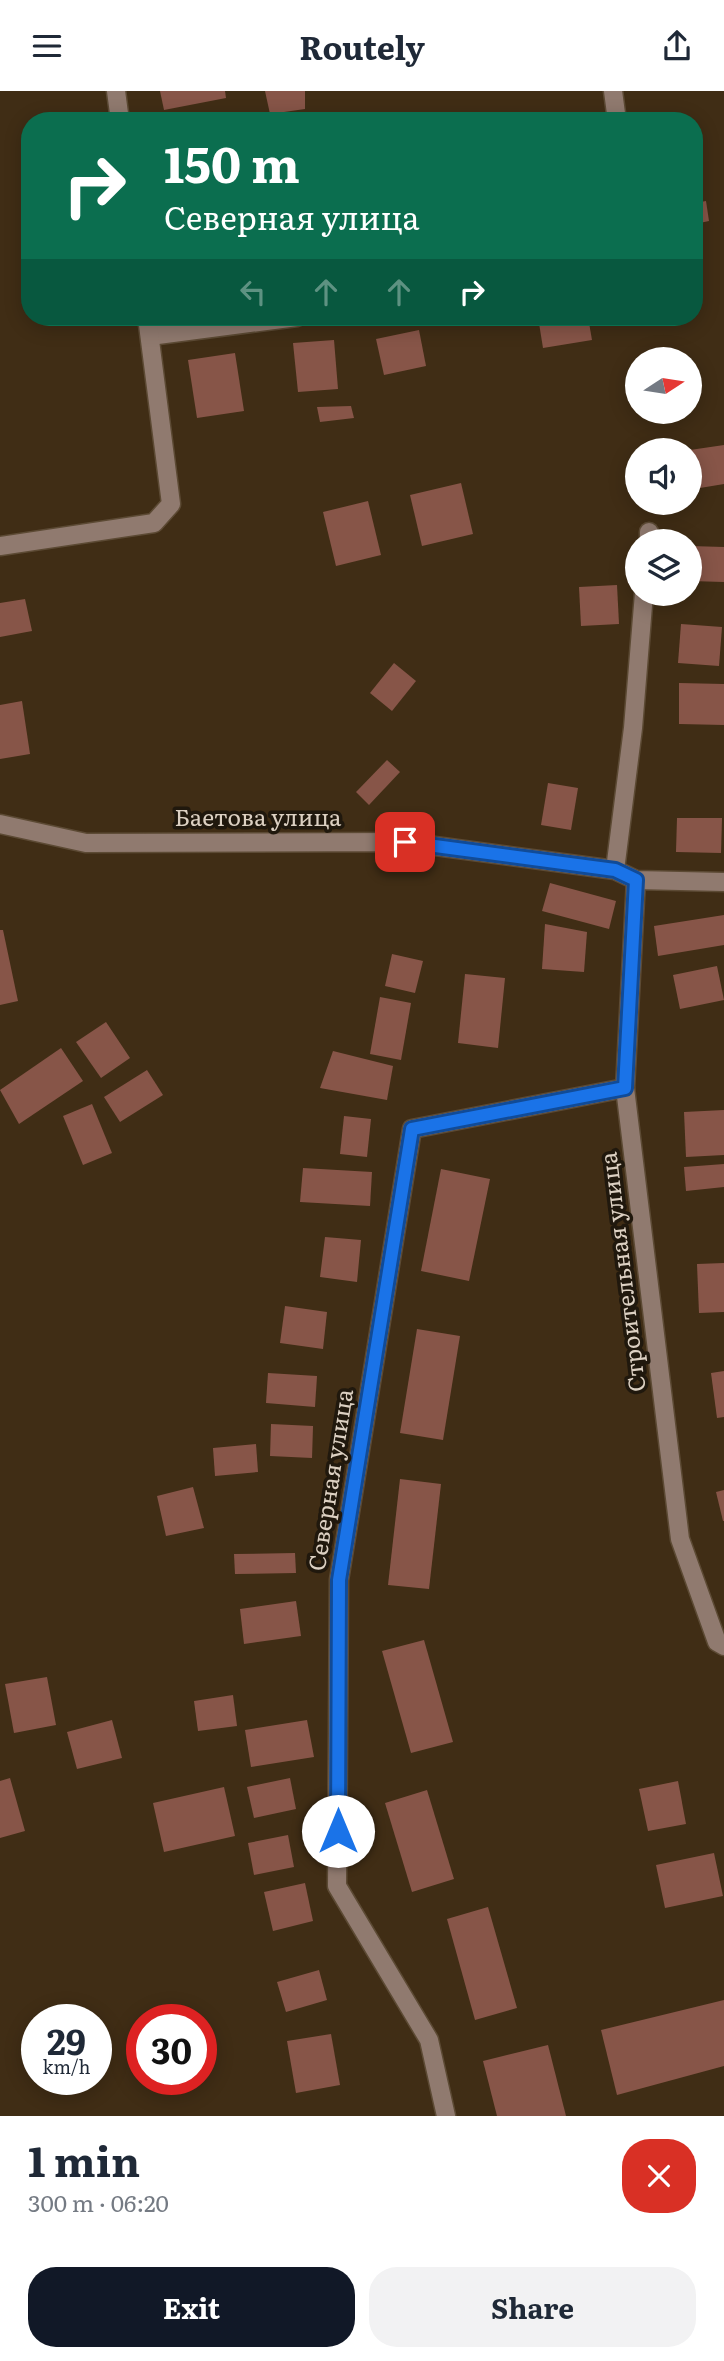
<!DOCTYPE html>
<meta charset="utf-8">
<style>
body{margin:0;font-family:Literata,serif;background:#f2f2f3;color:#1f2937;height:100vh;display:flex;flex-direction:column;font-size:26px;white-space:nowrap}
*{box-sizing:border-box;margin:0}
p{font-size:23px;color:#747a83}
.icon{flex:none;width:38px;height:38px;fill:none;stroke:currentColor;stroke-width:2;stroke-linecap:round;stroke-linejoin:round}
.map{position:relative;height:2025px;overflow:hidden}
.panel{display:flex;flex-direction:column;background:#fff;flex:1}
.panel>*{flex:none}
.top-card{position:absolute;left:21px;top:21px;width:682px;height:214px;border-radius:28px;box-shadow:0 4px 18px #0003;background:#0b6e4f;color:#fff;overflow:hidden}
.needle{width:46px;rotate:78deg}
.fabs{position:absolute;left:625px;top:256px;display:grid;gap:14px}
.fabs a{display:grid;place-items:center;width:77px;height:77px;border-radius:50%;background:#fff;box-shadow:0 4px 18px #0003;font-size:35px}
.speed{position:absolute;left:21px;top:1913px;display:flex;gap:14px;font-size:35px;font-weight:700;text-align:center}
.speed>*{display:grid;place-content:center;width:91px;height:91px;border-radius:50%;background:#fff;box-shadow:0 4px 18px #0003;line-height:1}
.speed small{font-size:18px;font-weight:400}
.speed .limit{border:10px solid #d22;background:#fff;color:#111}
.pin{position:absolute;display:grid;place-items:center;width:60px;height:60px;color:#fff;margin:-30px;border-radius:14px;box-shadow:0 4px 10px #0006}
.me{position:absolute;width:77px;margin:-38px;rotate:0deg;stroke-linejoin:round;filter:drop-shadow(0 0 5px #0008)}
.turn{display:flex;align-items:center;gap:24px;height:147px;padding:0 28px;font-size:32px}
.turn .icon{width:91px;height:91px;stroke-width:2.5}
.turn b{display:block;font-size:49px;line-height:60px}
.lanes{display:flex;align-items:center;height:66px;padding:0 28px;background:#0003;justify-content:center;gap:35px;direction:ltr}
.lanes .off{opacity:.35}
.round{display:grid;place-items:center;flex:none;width:74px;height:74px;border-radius:28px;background:#f2f2f3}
.head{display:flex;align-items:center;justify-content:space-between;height:119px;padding:0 28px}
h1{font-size:42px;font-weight:700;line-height:52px}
.cta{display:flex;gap:14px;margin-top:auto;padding:14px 28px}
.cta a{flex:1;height:80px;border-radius:28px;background:#111827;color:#fff;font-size:28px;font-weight:700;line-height:80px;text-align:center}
.cta a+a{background:#f2f2f3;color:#1f2937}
header{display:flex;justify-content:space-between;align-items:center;height:91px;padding:0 28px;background:#fff;font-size:32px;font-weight:700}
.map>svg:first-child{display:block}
.building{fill:#875548}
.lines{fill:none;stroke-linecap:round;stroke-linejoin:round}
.minor-casing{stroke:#5c4a34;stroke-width:21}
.minor{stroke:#907a6f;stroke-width:18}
.route-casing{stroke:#114b97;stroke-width:18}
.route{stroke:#1a73e8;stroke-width:12}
.labels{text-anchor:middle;stroke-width:7;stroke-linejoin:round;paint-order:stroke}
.street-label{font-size:23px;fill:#dcd0c2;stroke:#20180d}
</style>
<header><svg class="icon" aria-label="menu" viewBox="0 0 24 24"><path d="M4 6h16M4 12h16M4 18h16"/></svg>Routely<svg class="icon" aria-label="share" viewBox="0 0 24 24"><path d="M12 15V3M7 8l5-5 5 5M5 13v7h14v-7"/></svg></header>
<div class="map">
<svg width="724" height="2025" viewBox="0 0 724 2025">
<rect width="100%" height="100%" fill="#402d15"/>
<!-- building -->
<g class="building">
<polygon points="160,0 225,0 226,7 164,19"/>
<polygon points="265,0 305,0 305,18 270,23"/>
<polygon points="706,110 709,130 695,133 695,112"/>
<polygon points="538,226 588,226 592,249 543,257"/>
<polygon points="419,239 426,275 384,284 376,248"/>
<polygon points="334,249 338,298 298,301 293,252"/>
<polygon points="235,262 244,320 197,327 188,269"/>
<polygon points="351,315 354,327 320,331 317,316"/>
<polygon points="724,354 724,393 694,398 690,359"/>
<polygon points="461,392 473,443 422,455 410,404"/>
<polygon points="368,410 381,464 336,475 323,421"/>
<polygon points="690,455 724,456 724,491 690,490"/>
<polygon points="617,494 619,533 581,535 579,496"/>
<polygon points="25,508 32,540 0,546 0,512"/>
<polygon points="681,533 722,536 719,575 678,572"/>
<polygon points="394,572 416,590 392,620 370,602"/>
<polygon points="679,592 724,593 724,634 679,633"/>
<polygon points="22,610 30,663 0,668 0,614"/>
<polygon points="387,669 400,681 369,714 356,701"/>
<polygon points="548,692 578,697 571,739 541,734"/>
<polygon points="677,727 722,727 721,762 676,761"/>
<polygon points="550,792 616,810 609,838 542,820"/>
<polygon points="724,824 724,854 658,865 654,835"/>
<polygon points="545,833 587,841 584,881 542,878"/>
<polygon points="0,839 3,839 18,910 0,914"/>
<polygon points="392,863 423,870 415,902 385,895"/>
<polygon points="717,875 724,909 680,918 673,884"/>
<polygon points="465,883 505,887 498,957 458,952"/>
<polygon points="380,906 411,912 401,969 370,963"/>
<polygon points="106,931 130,967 101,987 76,951"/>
<polygon points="61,957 83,990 19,1033 0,999"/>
<polygon points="333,960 393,975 387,1009 320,997"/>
<polygon points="147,979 163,1004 120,1031 104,1006"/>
<polygon points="92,1013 112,1062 83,1074 63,1025"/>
<polygon points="724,1019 724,1064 686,1066 684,1021"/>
<polygon points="344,1025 371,1028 367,1066 340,1063"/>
<polygon points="724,1073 724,1096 686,1100 684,1076"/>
<polygon points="303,1077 372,1081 370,1115 300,1111"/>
<polygon points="441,1078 490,1088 469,1190 421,1180"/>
<polygon points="325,1146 361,1149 357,1191 320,1186"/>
<polygon points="724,1172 724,1221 699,1222 697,1173"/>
<polygon points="285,1215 327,1221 323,1258 280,1252"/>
<polygon points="417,1238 460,1245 443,1349 400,1342"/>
<polygon points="724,1280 724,1326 717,1327 711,1282"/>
<polygon points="268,1282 317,1285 315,1316 266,1312"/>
<polygon points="271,1333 313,1335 312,1367 270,1365"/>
<polygon points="256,1353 258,1381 215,1385 213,1357"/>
<polygon points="400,1388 441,1393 429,1498 388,1494"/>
<polygon points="193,1396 204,1437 166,1445 157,1405"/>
<polygon points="724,1399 724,1430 723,1430 716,1401"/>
<polygon points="295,1462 296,1482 235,1483 234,1463"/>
<polygon points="296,1510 301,1545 244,1553 240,1518"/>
<polygon points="424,1549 453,1651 411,1662 382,1560"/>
<polygon points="47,1586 56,1634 14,1642 5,1593"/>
<polygon points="233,1604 237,1635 198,1640 194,1610"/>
<polygon points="112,1629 122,1667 77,1678 67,1641"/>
<polygon points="307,1629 314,1666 251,1676 245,1639"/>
<polygon points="10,1687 25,1740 0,1747 0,1690"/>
<polygon points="290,1687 296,1718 254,1727 247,1696"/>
<polygon points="678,1690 686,1733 648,1740 639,1698"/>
<polygon points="224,1696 235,1745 164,1761 153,1712"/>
<polygon points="427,1699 454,1788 412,1801 385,1712"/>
<polygon points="288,1744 294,1776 254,1784 248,1752"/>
<polygon points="714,1762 723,1805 665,1817 656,1774"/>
<polygon points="305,1792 313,1830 273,1840 264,1801"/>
<polygon points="488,1816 517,1917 475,1929 447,1828"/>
<polygon points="319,1879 327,1909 286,1921 277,1891"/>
<polygon points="724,1909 724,1975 617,2004 601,1939"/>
<polygon points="331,1943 340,1994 296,2002 287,1950"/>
<polygon points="548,1954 566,2025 497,2025 483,1970"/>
</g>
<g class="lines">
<defs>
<g id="minor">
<polyline points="116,0 120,30"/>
<polyline points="613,0 617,30"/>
<polyline points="150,245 297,226"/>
<polyline points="649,450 649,441"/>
<polyline points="0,455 154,432 171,413 147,226"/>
<polyline points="0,733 86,752 405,751 615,779 636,789 724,791"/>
<polyline points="615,779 633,637 644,502"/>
<polyline points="636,789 625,997 680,1448 717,1551 724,1555"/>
<polyline points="446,2025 429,1949 337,1795 339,1489 412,1038 625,997"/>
</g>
</defs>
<!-- minor casing -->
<use href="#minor" class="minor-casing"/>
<!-- minor -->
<use href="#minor" class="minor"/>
</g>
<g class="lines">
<defs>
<polyline id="route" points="338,1740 339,1489 412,1038 625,997 636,789 615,779 405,751"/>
</defs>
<!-- route casing -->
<use href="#route" class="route-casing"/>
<!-- route -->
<use href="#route" class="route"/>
</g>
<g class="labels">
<!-- street labels -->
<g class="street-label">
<text x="258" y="735">Баетова улица</text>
<text transform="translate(623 1181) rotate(-97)" y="8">Строительная улица</text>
<text transform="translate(331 1389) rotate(-81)" y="8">Северная улица</text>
</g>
</g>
</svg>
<div class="fabs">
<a><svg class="needle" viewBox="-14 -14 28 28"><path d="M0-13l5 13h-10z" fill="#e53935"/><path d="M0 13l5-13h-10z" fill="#747a83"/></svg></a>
<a><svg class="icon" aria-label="sound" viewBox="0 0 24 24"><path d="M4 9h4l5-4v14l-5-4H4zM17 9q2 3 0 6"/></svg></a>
<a><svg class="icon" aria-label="layers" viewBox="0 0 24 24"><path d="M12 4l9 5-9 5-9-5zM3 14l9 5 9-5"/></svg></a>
</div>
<div class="speed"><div>29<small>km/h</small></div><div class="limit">30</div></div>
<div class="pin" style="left:405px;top:751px;background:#d93025"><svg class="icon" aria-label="arrive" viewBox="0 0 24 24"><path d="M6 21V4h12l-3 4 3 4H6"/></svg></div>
<svg class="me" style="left:338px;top:1740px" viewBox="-20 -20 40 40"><circle r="19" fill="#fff"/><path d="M0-13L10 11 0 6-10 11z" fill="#1a73e8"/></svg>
<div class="top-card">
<div class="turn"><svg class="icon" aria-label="right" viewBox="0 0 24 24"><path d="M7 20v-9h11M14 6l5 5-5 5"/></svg><div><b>150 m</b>Северная улица</div></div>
<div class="lanes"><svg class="icon off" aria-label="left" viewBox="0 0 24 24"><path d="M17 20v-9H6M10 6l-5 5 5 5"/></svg><svg class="icon off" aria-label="ahead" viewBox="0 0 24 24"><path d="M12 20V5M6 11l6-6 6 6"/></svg><svg class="icon off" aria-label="ahead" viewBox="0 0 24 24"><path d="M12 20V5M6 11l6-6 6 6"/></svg><svg class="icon" aria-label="right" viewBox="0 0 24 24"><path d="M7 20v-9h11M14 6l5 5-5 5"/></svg></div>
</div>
</div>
<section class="panel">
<div class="head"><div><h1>1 min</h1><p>300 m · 06:20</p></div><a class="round" style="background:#d93025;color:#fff"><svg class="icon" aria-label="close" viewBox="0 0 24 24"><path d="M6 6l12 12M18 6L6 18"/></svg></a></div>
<div class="cta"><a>Exit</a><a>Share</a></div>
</section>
